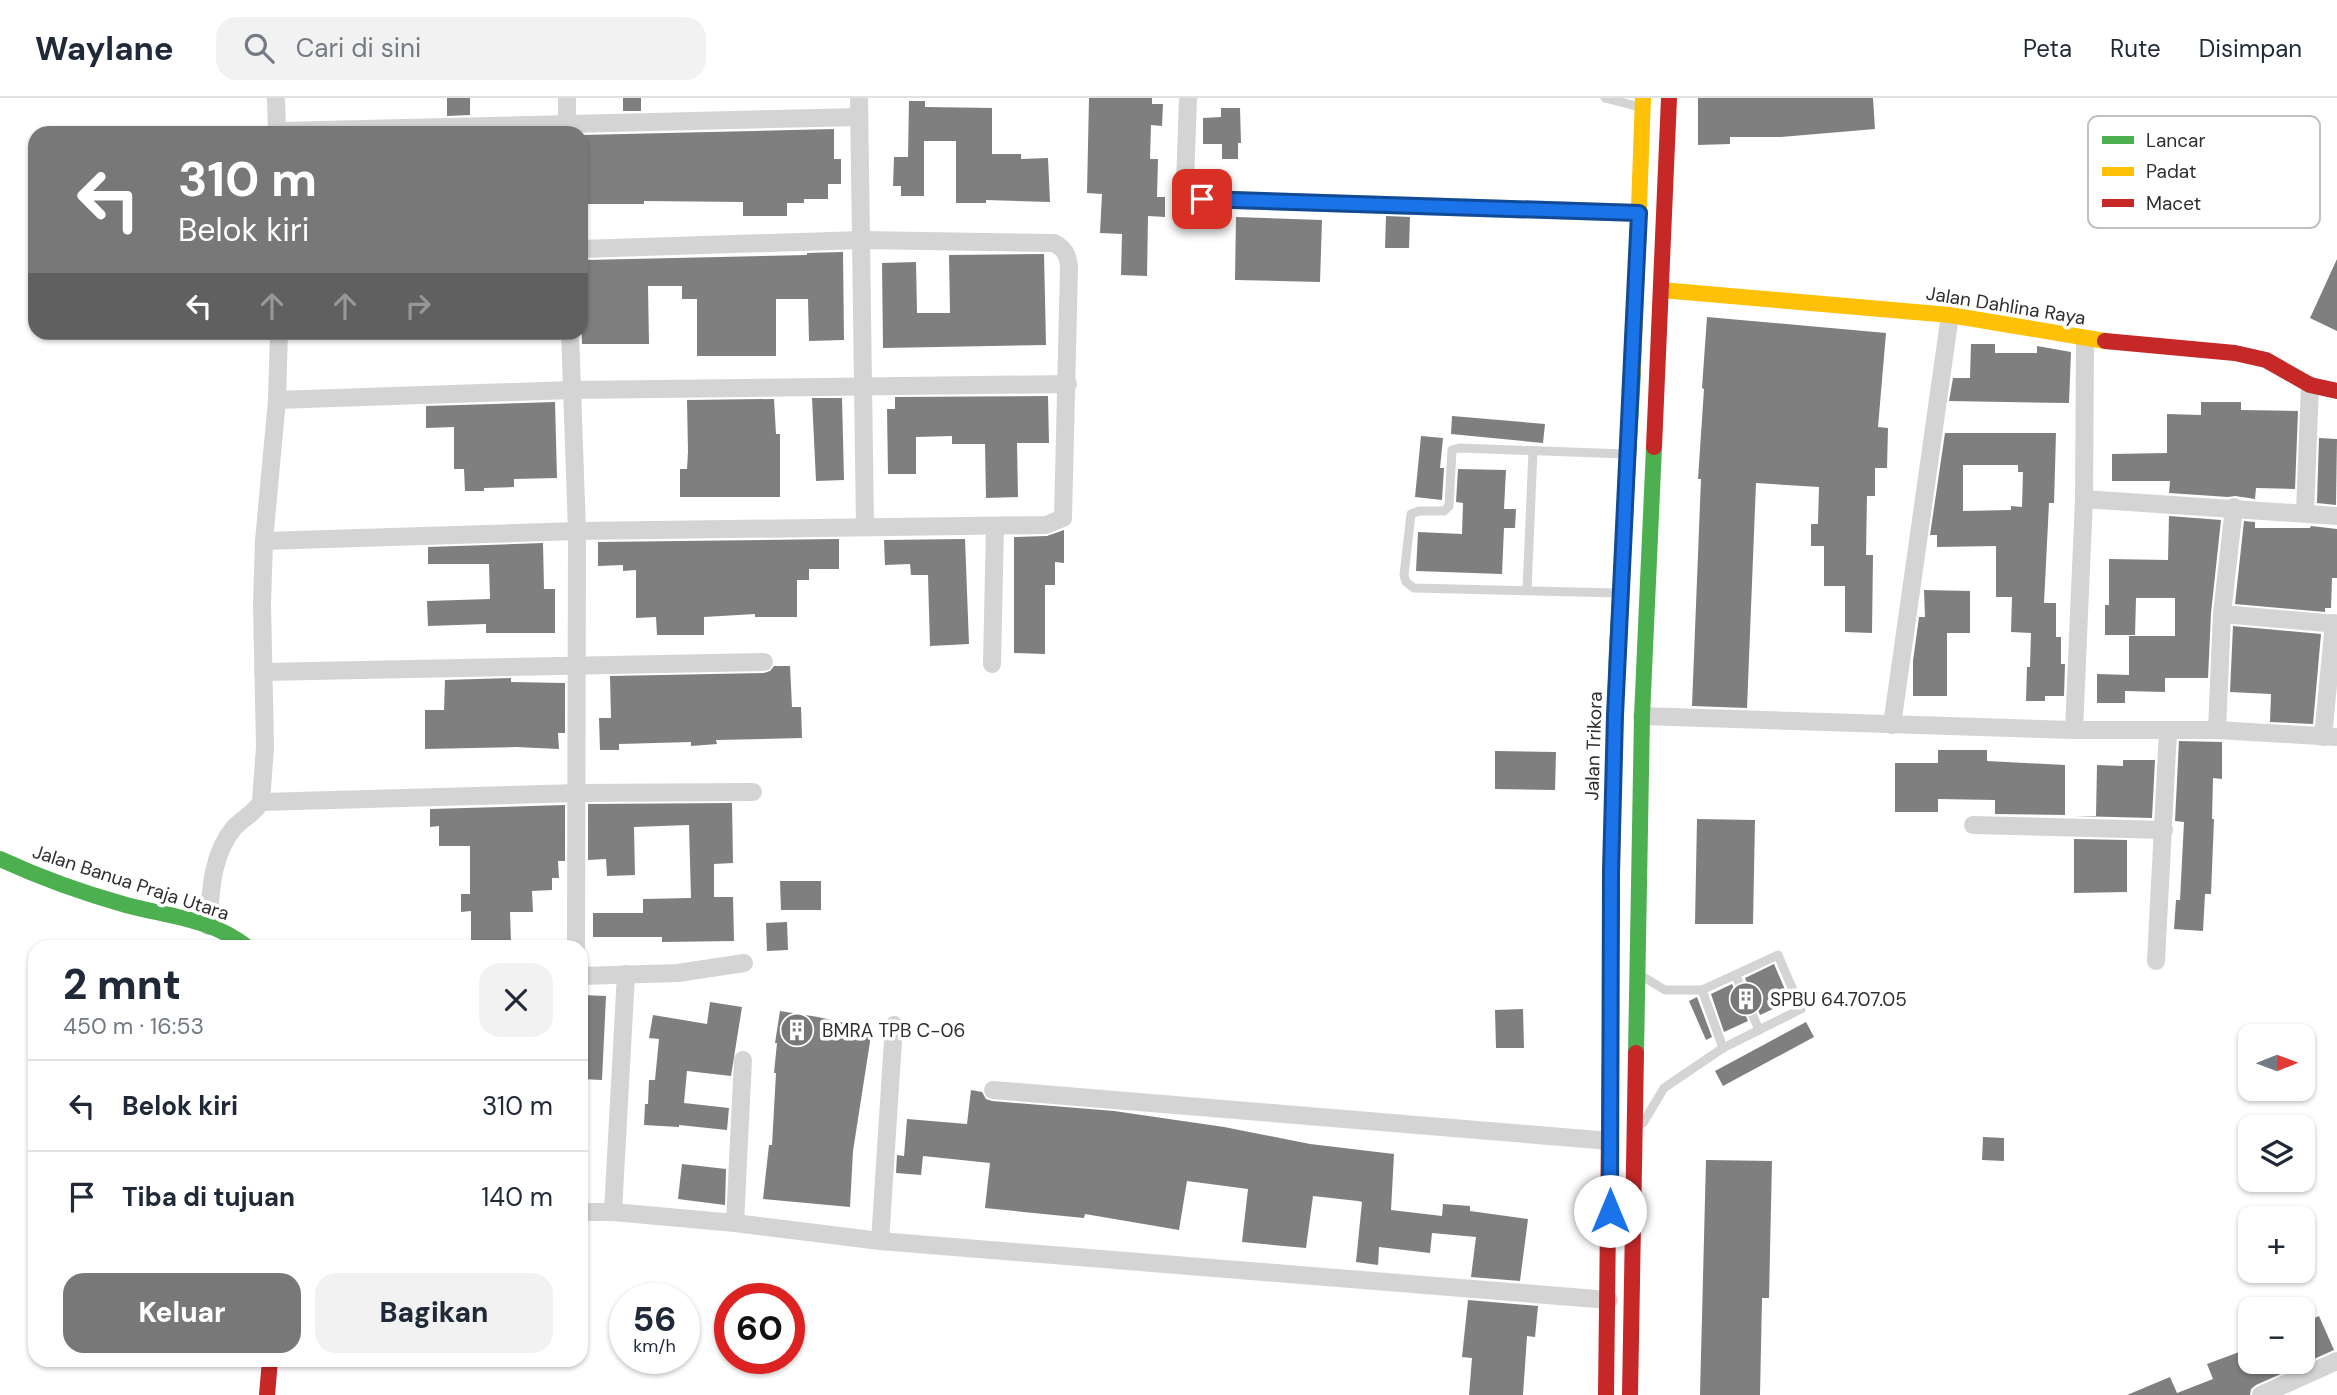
<!DOCTYPE html>
<html lang="id">
<meta charset="utf-8">
<style>
body{margin:0;font-family:"DM Sans",sans-serif;background:#f2f2f3;color:#1f2937;height:100vh;display:flex;flex-direction:column;font-size:26px;white-space:nowrap}
*{box-sizing:border-box;margin:0}
p{font-size:23px;color:#747a83}
.icon{flex:none;width:38px;height:38px;fill:none;stroke:currentColor;stroke-width:2;stroke-linecap:round;stroke-linejoin:round}
.map{position:relative;flex:1;overflow:hidden}
.details{position:absolute;left:28px;top:842px;width:560px;height:427px;display:flex;flex-direction:column;background:#fff;border-radius:21px;box-shadow:0 2px 5px #0004}
.details>*{flex:none}
.guide{position:absolute;left:28px;top:28px;width:560px;height:214px;border-radius:21px;box-shadow:0 2px 5px #0004;background:#787878;color:#fff;overflow:hidden}
.needle{width:46px;rotate:89deg}
.controls{position:absolute;left:2238px;top:926px;display:grid;gap:14px}
.controls a{display:grid;place-items:center;width:77px;height:77px;border-radius:14px;background:#fff;box-shadow:0 2px 5px #0004;font-size:35px}
.speed{position:absolute;left:609px;top:1185px;display:flex;gap:14px;font-size:35px;font-weight:700;text-align:center}
.speed>*{display:grid;place-content:center;width:91px;height:91px;border-radius:50%;background:#fff;box-shadow:0 2px 5px #0004;line-height:1}
.speed small{font-size:18px;font-weight:400}
.speed .limit{border:10px solid #d22;background:#fff;color:#111}
.pin{position:absolute;display:grid;place-items:center;width:60px;height:60px;color:#fff;margin:-30px;border-radius:14px;box-shadow:0 4px 10px #0006}
.me{position:absolute;width:77px;margin:-38px;rotate:0deg;stroke-linejoin:round;filter:drop-shadow(0 0 5px #0008)}
.turn{display:flex;align-items:center;gap:24px;height:147px;padding:0 35px;font-size:32px}
.turn .icon{width:91px;height:91px;stroke-width:2.5}
.turn b{display:block;font-size:49px;line-height:60px}
.lanes{display:flex;align-items:center;height:66px;padding:0 35px;background:#0003;justify-content:center;gap:35px;direction:ltr}
.lanes .off{opacity:.35}
.round{display:grid;place-items:center;flex:none;width:74px;height:74px;border-radius:21px;background:#f2f2f3}
.head{display:flex;align-items:center;justify-content:space-between;height:119px;padding:0 35px}
h1{font-size:42px;font-weight:800;line-height:52px}
.cta{display:flex;gap:14px;margin-top:auto;padding:14px 35px}
.cta a{flex:1;height:80px;border-radius:21px;background:#787878;color:#fff;font-size:28px;font-weight:800;line-height:80px;text-align:center}
.cta a+a{background:#f2f2f3;color:#1f2937}
ul{padding:0;list-style:none}
li{display:flex;align-items:center;gap:21px;height:91px;padding:0 35px;border-top:2px solid #e0e1e3}
li div{flex:1}
li b{display:block;font-size:26px}
li em{font-style:normal}
header{display:flex;align-items:center;gap:42px;box-sizing:border-box;height:98px;padding:0 35px;background:#fff;border-bottom:2px solid #e0e1e3}
header strong{font-size:33px}
nav{display:flex;gap:38px;margin-inline-start:auto;font-size:24px}
.search{width:490px;height:63px;background:#f2f2f3;display:flex;align-items:center;gap:18px;box-sizing:border-box;padding:0 24px;border-radius:21px;color:#747a83;font-size:26px}
.map>svg:first-child{display:block}
.building{fill:#7f7f7f;fill-rule:evenodd}
.lines{fill:none;stroke-linecap:round;stroke-linejoin:round}
.lane{stroke:#d4d4d4;stroke-width:9}
.street{stroke:#d4d4d4;stroke-width:18}
.fast{stroke:#4caf50;stroke-width:16}
.slow{stroke:#ffc107;stroke-width:16}
.jam{stroke:#c62828;stroke-width:16}
.route-casing{stroke:#114b97;stroke-width:18}
.route{stroke:#1a73e8;stroke-width:12}
.labels{text-anchor:middle;stroke-width:7;stroke-linejoin:round;paint-order:stroke}
.street-label{font-size:19px;fill:#2f2f2f;stroke:#fff}
.poi-label{font-size:19px;fill:#2f2f2f;stroke:#fff;text-anchor:start}
.key{fill:#fff;stroke:#c1c1c1;stroke-width:2}
.key-label{font-size:19px;fill:#2f2f2f}
</style>
<header>
<strong>Waylane</strong>
<div class="search"><svg class="icon" aria-label="search" viewBox="0 0 24 24"><circle cx="10" cy="10" r="6"/><path d="M15 15l6 6"/></svg>Cari di sini</div>
<nav><a>Peta</a><a>Rute</a><a>Disimpan</a></nav>
</header>
<div class="map">
<svg width="2337" height="1297" viewBox="0 0 2337 1297">
<rect width="100%" height="100%" fill="#fff"/>
<!-- building -->
<g class="building">
<polygon points="447,0 470,0 470,17 447,18"/>
<rect x="623" y="0" width="18" height="13"/>
<polygon points="1089,0 1152,0 1152,6 1163,6 1162,28 1151,27 1150,61 1158,61 1157,99 1165,99 1165,119 1148,118 1147,178 1121,177 1122,136 1100,135 1102,96 1087,95"/>
<polygon points="1698,0 1873,0 1875,31 1781,39 1730,39 1730,46 1698,47"/>
<polygon points="909,3 925,3 925,9 992,10 992,56 1021,56 1021,61 1048,60 1050,104 986,102 986,105 956,105 956,43 924,43 924,98 901,98 901,88 893,88 894,59 908,59"/>
<polygon points="1221,10 1240,10 1241,45 1238,45 1238,61 1222,61 1222,46 1203,46 1203,20 1221,19"/>
<polygon points="834,31 834,61 841,61 841,86 828,86 828,101 804,101 804,105 787,105 787,118 743,118 743,104 644,103 644,106 581,106 581,37"/>
<polygon points="1386,118 1410,119 1409,150 1385,150"/>
<polygon points="1236,119 1322,122 1320,184 1235,182"/>
<polygon points="843,154 844,242 809,243 808,201 776,201 776,258 697,258 697,201 682,201 682,188 648,188 649,246 582,246 581,215 586,215 586,162 807,157 807,155"/>
<polygon points="1044,156 1046,247 883,250 882,165 916,164 917,215 950,215 949,157"/>
<polygon points="2337,161 2337,233 2310,220"/>
<polygon points="1707,219 1886,235 1878,329 1888,330 1887,370 1875,370 1875,398 1867,398 1866,457 1873,457 1872,535 1845,534 1845,488 1824,488 1824,448 1811,448 1811,426 1818,426 1819,389 1756,385 1747,610 1692,608 1701,381 1698,381 1704,291 1702,290"/>
<polygon points="1971,246 1995,246 1995,255 2037,255 2037,248 2071,254 2069,305 1949,303 1953,280 1970,280"/>
<polygon points="1048,298 1049,345 1017,345 1018,399 986,400 985,346 952,346 952,338 916,339 916,376 888,376 887,311 895,311 895,299"/>
<polygon points="812,300 842,300 844,382 816,383"/>
<polygon points="774,301 776,336 780,336 780,399 680,399 680,371 687,371 688,354 687,302"/>
<polygon points="555,304 557,380 514,381 514,389 484,390 484,393 465,393 464,371 454,371 454,329 426,330 426,308"/>
<polygon points="2201,304 2241,304 2241,312 2298,313 2295,391 2256,390 2255,401 2235,398 2228,399 2169,395 2170,383 2112,383 2112,356 2167,355 2167,316 2201,317"/>
<polygon points="1452,318 1545,326 1543,345 1451,336"/>
<path d="M 1945,335 L 2056,335 L 2054,405 L 2049,405 L 2044,505 L 2056,505 L 2056,539 L 2061,539 L 2061,566 L 2065,566 L 2064,598 L 2045,598 L 2045,603 L 2026,603 L 2027,569 L 2030,569 L 2031,535 L 2011,534 L 2012,499 L 1996,499 L 1996,448 L 1937,449 L 1937,437 L 1930,437 ZM 1963,367 L 2018,367 L 2018,374 L 2023,374 L 2022,409 L 2011,408 L 2011,412 L 1963,413 Z"/>
<polygon points="1421,338 1443,340 1440,370 1444,370 1442,402 1415,399"/>
<polygon points="2319,340 2337,341 2336,407 2317,405"/>
<polygon points="1458,371 1506,372 1504,411 1516,411 1515,430 1504,430 1502,476 1416,473 1418,434 1462,436 1463,405 1456,404"/>
<polygon points="2169,418 2221,422 2211,515 2208,580 2165,580 2165,594 2125,593 2125,605 2097,605 2097,576 2129,577 2129,538 2175,538 2175,500 2136,500 2135,537 2105,537 2105,507 2109,507 2109,461 2168,462"/>
<polygon points="2244,423 2255,424 2255,430 2310,430 2311,428 2337,431 2337,480 2332,480 2331,510 2325,510 2325,514 2235,506"/>
<polygon points="1064,432 1064,465 1055,464 1055,487 1045,487 1045,556 1014,555 1014,439 1047,438"/>
<polygon points="839,441 839,471 809,471 809,482 797,482 797,519 755,519 755,516 704,519 704,537 657,537 656,519 636,520 636,472 623,473 623,467 598,468 598,444"/>
<polygon points="965,441 969,546 930,548 928,477 911,477 910,466 885,467 884,442"/>
<polygon points="543,445 544,491 555,491 555,535 486,535 486,526 428,528 427,503 490,501 489,466 428,466 428,449"/>
<polygon points="1924,492 1970,493 1970,535 1947,535 1947,598 1913,598 1913,563 1919,519 1925,519"/>
<polygon points="2233,528 2321,536 2313,626 2270,624 2271,596 2230,594"/>
<polygon points="774,568 790,568 792,609 801,609 802,640 716,642 717,646 691,648 691,644 619,646 619,652 600,652 599,620 611,620 610,578 764,575 770,573"/>
<polygon points="511,580 511,584 565,585 565,635 558,635 559,651 516,649 425,651 425,612 444,612 445,582"/>
<polygon points="2179,643 2222,644 2222,681 2213,680 2212,721 2214,721 2211,796 2205,796 2203,833 2174,831 2176,802 2180,802 2184,724 2175,723"/>
<polygon points="1938,652 1987,652 1987,663 2065,667 2065,717 1995,716 1995,702 1938,701 1938,714 1895,714 1895,665 1938,665"/>
<polygon points="1495,653 1556,654 1555,692 1495,691"/>
<polygon points="2123,662 2155,662 2152,720 2074,718 2096,718 2097,667 2123,668"/>
<polygon points="732,705 733,765 714,766 714,799 733,799 734,843 662,844 662,839 593,839 593,815 643,815 643,801 691,800 689,727 634,729 635,777 607,778 606,761 588,762 588,706"/>
<polygon points="565,707 565,763 558,763 559,780 552,780 552,792 532,793 533,814 510,814 511,843 471,844 471,813 461,814 461,796 470,796 470,748 439,748 439,728 430,729 430,711"/>
<polygon points="1697,721 1755,722 1753,826 1695,826"/>
<polygon points="2074,741 2127,742 2127,794 2074,795"/>
<polygon points="780,783 821,783 821,812 781,812"/>
<polygon points="787,824 788,852 767,853 766,825"/>
<polygon points="1774,866 1790,903 1760,917 1745,880"/>
<polygon points="1732,886 1748,923 1724,934 1711,896"/>
<polygon points="581,897 606,898 602,982 581,981"/>
<polygon points="1697,899 1712,939 1706,942 1689,903"/>
<polygon points="710,904 742,909 731,978 687,973 684,1005 729,1010 727,1032 679,1027 679,1029 644,1027 645,1006 648,1006 649,982 655,982 659,941 649,940 653,917 707,926"/>
<polygon points="1523,911 1524,950 1496,950 1495,912"/>
<polygon points="780,913 818,919 872,931 853,1053 850,1109 763,1101 769,1047 772,1047 776,975 774,975 777,945 775,945"/>
<polygon points="1806,924 1814,939 1723,988 1715,973"/>
<polygon points="971,992 982,994 986,1001 992,1003 1114,1013 1224,1029 1310,1046 1394,1056 1391,1112 1442,1118 1443,1106 1470,1108 1470,1113 1528,1121 1520,1183 1471,1179 1476,1139 1432,1135 1430,1155 1379,1149 1378,1167 1356,1164 1362,1104 1358,1103 1313,1098 1306,1150 1242,1144 1248,1091 1187,1083 1179,1132 1085,1116 1084,1120 985,1110 990,1065 923,1058 921,1077 896,1075 897,1057 904,1058 907,1021 967,1026"/>
<polygon points="1983,1039 2004,1040 2004,1063 1982,1062"/>
<polygon points="1706,1062 1772,1063 1769,1200 1762,1200 1760,1297 1700,1297"/>
<polygon points="682,1066 726,1071 725,1107 678,1101"/>
<polygon points="1468,1202 1538,1208 1535,1239 1527,1238 1523,1297 1469,1297 1472,1260 1462,1259"/>
<polygon points="2319,1218 2334,1252 2256,1287 2251,1291 2250,1297 2127,1297 2170,1279 2177,1295 2213,1281 2207,1266 2250,1250 2250,1264 2303,1264 2303,1225"/>
</g>
<g class="lines">
<!-- lane -->
<g class="lane">
<polyline points="1605,0 1640,9"/>
<polyline points="1527,492 1533,353"/>
<polyline points="1618,495 1414,490 1406,484 1404,477 1411,416 1419,413 1444,413 1449,408 1452,352 1459,350 1624,356"/>
<polyline points="1642,878 1665,892 1702,892 1778,857 1801,911 1723,950 1664,990 1643,1025"/>
<polyline points="1736,878 1759,932"/>
<polyline points="1702,892 1723,950"/>
</g>
<!-- street -->
<g class="street">
<polyline points="276,0 277,35"/>
<polyline points="567,0 567,35"/>
<polyline points="859,0 865,429"/>
<polyline points="1188,0 1185,85 1191,97 1202,101 1639,115"/>
<polyline points="277,33 859,19"/>
<polyline points="570,234 577,433 576,849"/>
<polyline points="277,302 571,292 1068,286"/>
<polyline points="2084,401 2337,418"/>
<polyline points="2305,414 2310,287"/>
<path d="M 264,443 L 577,433 L 1046,427 L 1063,420 L 1069,169 C 1068,157 1065,151 1054,145 L 861,142 L 581,151"/>
<polyline points="2222,516 2337,526"/>
<polyline points="992,566 995,428"/>
<polyline points="263,574 764,564"/>
<polyline points="1642,618 2074,632 2217,632 2222,516 2234,409"/>
<polyline points="1892,627 1950,217"/>
<polyline points="2074,632 2084,401 2085,241"/>
<polyline points="2217,632 2337,639"/>
<polyline points="2323,639 2334,525"/>
<polyline points="261,704 578,695 753,694"/>
<polyline points="1973,727 2164,732"/>
<path d="M 208,828 C 211,795 211,758 233,731 C 241,721 254,716 261,704 L 265,649 L 262,506 L 264,443 L 277,302 L 279,234"/>
<polyline points="2156,863 2168,633"/>
<polyline points="581,878 678,875 744,865"/>
<polyline points="993,992 1610,1043"/>
<polyline points="581,1114 613,1114 735,1125 880,1143 1609,1202"/>
<polyline points="613,1114 626,876"/>
<polyline points="735,1125 743,962"/>
<polyline points="880,1143 894,927"/>
<polyline points="2261,1297 2337,1263"/>
</g>
<!-- fast -->
<g class="fast">
<polyline points="1613,689 1617,552 1633,274"/>
<path d="M 0,761 C 41,780 83,795 126,807 C 167,818 213,821 247,849"/>
<polyline points="1636,955 1642,618 1654,349"/>
</g>
<!-- slow -->
<g class="slow">
<polyline points="1661,192 1950,217 2105,243"/>
<polyline points="1633,274 1643,0"/>
</g>
<!-- jam -->
<g class="jam">
<polyline points="2105,243 2235,255 2266,262 2310,287 2337,293"/>
<polyline points="1654,349 1669,0"/>
<polyline points="267,1297 270,1262"/>
<polyline points="1606,1297 1613,689"/>
<polyline points="1630,1297 1636,955"/>
</g>
</g>
<g class="lines">
<defs>
<polyline id="route" points="1202,101 1639,115 1615,617 1611,773 1610,1113"/>
</defs>
<!-- route casing -->
<use href="#route" class="route-casing"/>
<!-- route -->
<use href="#route" class="route"/>
</g>
<!-- icons -->
<defs>
<symbol id="building-disc" viewBox="-11 -11 22 22"><circle r="9.5" fill="#787878" stroke="#fff"/><path d="M-4-6H4V6H1V3H-1V6H-4ZM-2.5-4.3h1.7v1.8h-1.7ZM.8-4.3h1.7v1.8H.8ZM-2.5-1h1.7V.8h-1.7ZM.8-1h1.7V.8H.8Z" fill="#fff"/></symbol>
</defs>
<g fill-rule="evenodd">
<use href="#building-disc" x="1727" y="882" width="38" height="38"/>
<use href="#building-disc" x="778" y="913" width="38" height="38"/>
</g>
<g class="labels">
<!-- street labels -->
<g class="street-label">
<text transform="translate(2006 207) rotate(9)" y="7">Jalan Dahlina Raya</text>
<text transform="translate(1593 648) rotate(-88)" y="7">Jalan Trikora</text>
<text transform="translate(131 784) rotate(18)" y="7">Jalan Banua Praja Utara</text>
</g>
<!-- poi labels -->
<g class="poi-label">
<text x="1770" y="908">SPBU 64.707.05</text>
<text x="822" y="939">BMRA TPB C-06</text>
</g>
</g>
<!-- legend -->
<rect x="2088" y="18" width="232" height="112" rx="10" class="key"/>
<rect x="2102" y="38" width="32" height="8" fill="#4caf50"/>
<rect x="2102" y="69" width="32" height="9" fill="#ffc107"/>
<rect x="2102" y="101" width="32" height="8" fill="#c62828"/>
<g class="key-label">
<text x="2146" y="49">Lancar</text>
<text x="2146" y="80">Padat</text>
<text x="2146" y="112">Macet</text>
</g>
</svg>
<div class="controls">
<a><svg class="needle" viewBox="-14 -14 28 28"><path d="M0-13l5 13h-10z" fill="#e53935"/><path d="M0 13l5-13h-10z" fill="#747a83"/></svg></a>
<a><svg class="icon" aria-label="layers" viewBox="0 0 24 24"><path d="M12 4l9 5-9 5-9-5zM3 14l9 5 9-5"/></svg></a>
<a>+</a>
<a>−</a>
</div>
<div class="speed"><div>56<small>km/h</small></div><div class="limit">60</div></div>
<div class="pin" style="left:1202px;top:101px;background:#d93025"><svg class="icon" aria-label="arrive" viewBox="0 0 24 24"><path d="M6 21V4h12l-3 4 3 4H6"/></svg></div>
<svg class="me" style="left:1610px;top:1113px" viewBox="-20 -20 40 40"><circle r="19" fill="#fff"/><path d="M0-13L10 11 0 6-10 11z" fill="#1a73e8"/></svg>
<div class="guide">
<div class="turn"><svg class="icon" aria-label="left" viewBox="0 0 24 24"><path d="M17 20v-9H6M10 6l-5 5 5 5"/></svg><div><b>310 m</b>Belok kiri</div></div>
<div class="lanes"><svg class="icon" aria-label="left" viewBox="0 0 24 24"><path d="M17 20v-9H6M10 6l-5 5 5 5"/></svg><svg class="icon off" aria-label="ahead" viewBox="0 0 24 24"><path d="M12 20V5M6 11l6-6 6 6"/></svg><svg class="icon off" aria-label="ahead" viewBox="0 0 24 24"><path d="M12 20V5M6 11l6-6 6 6"/></svg><svg class="icon off" aria-label="right" viewBox="0 0 24 24"><path d="M7 20v-9h11M14 6l5 5-5 5"/></svg></div>
</div>
<section class="details">
<div class="head"><div><h1>2 mnt</h1><p>450 m · 16:53</p></div><a class="round"><svg class="icon" aria-label="close" viewBox="0 0 24 24"><path d="M6 6l12 12M18 6L6 18"/></svg></a></div>
<ul>
<li><svg class="icon" aria-label="left" viewBox="0 0 24 24"><path d="M17 20v-9H6M10 6l-5 5 5 5"/></svg><div><b>Belok kiri</b></div><em>310 m</em></li>
<li><svg class="icon" aria-label="arrive" viewBox="0 0 24 24"><path d="M6 21V4h12l-3 4 3 4H6"/></svg><div><b>Tiba di tujuan</b></div><em>140 m</em></li>
</ul>
<div class="cta"><a>Keluar</a><a>Bagikan</a></div>
</section>
</div>
